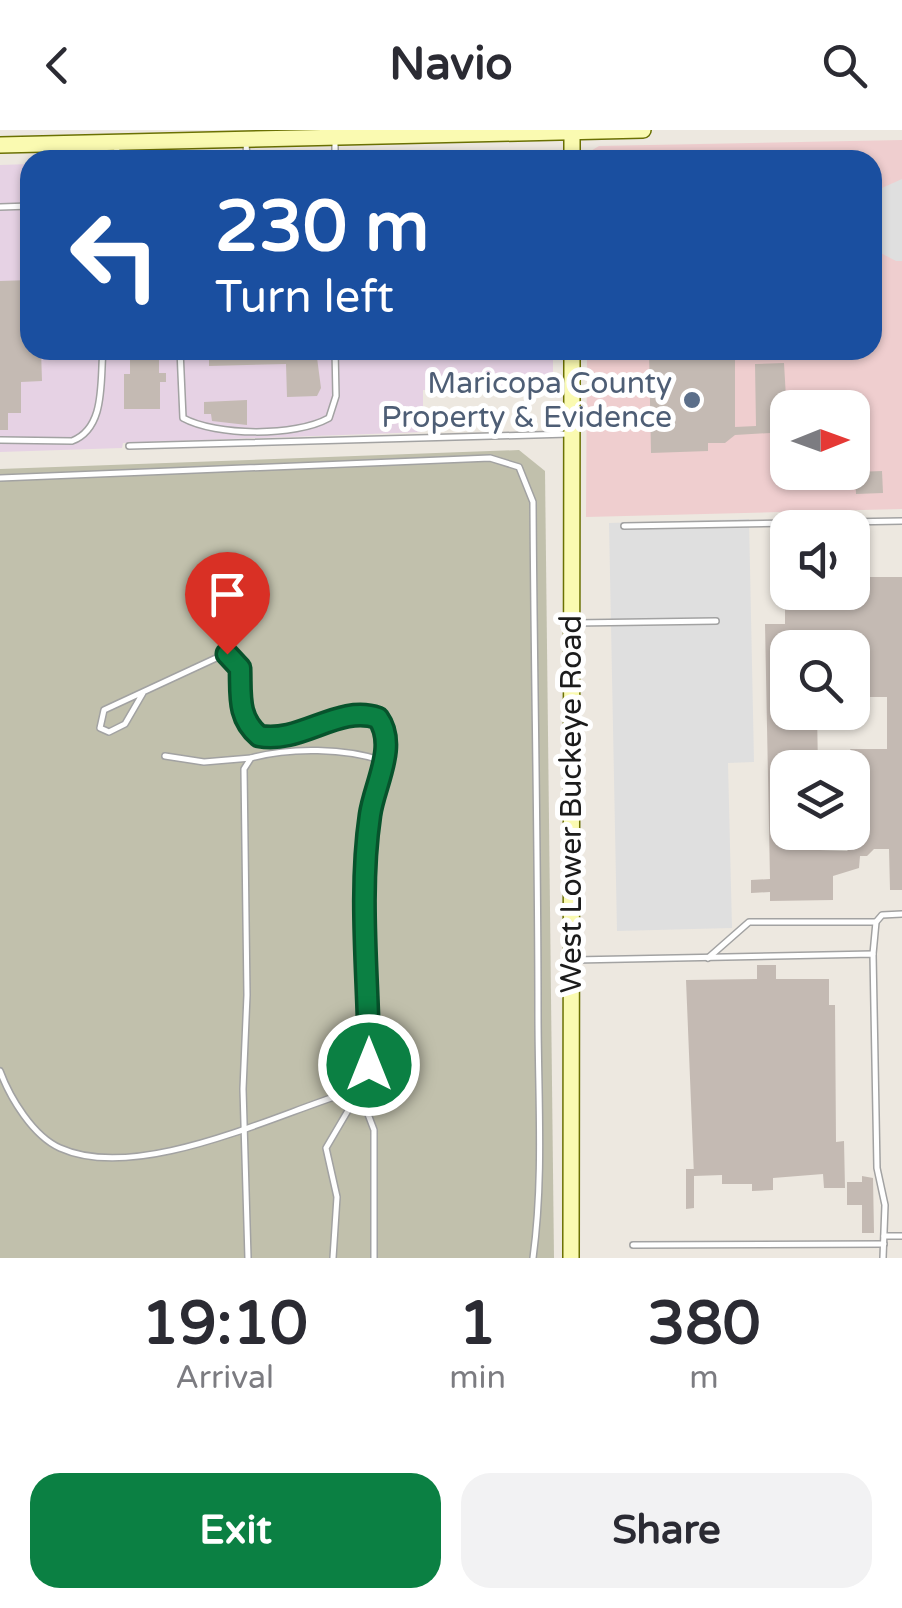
<!DOCTYPE html>
<style>
body{margin:0;font-family:"Varela Round",sans-serif;background:#f2f2f3;color:#2b2b33;height:100vh;display:flex;flex-direction:column;font-size:38px;white-space:nowrap}
*{box-sizing:border-box;margin:0}
p{font-size:32px;color:#7c7c81}
.icon{flex:none;width:55px;height:55px;fill:none;stroke:currentColor;stroke-width:2;stroke-linecap:round;stroke-linejoin:round}
.map{position:relative;height:1128px;overflow:hidden}
.panel{display:flex;flex-direction:column;background:#fff;flex:1}
.panel>*{flex:none}
.hud{position:absolute;left:20px;top:20px;width:862px;height:210px;border-radius:30px;box-shadow:0 2px 8px #0004;background:#1a4fa0;color:#fff;overflow:hidden}
.needle{width:65px;rotate:89deg}
.fabs{position:absolute;left:770px;top:260px;display:grid;gap:20px}
.fabs a{display:grid;place-items:center;width:100px;height:100px;border-radius:20px;background:#fff;box-shadow:0 2px 8px #0004;font-size:50px}
.pin{position:absolute;display:grid;place-items:center;width:85px;height:85px;color:#fff;margin:-102px -42px;border-radius:50% 50% 50% 0;rotate:-45deg;box-shadow:0 0 10px #0007}
.pin .icon{rotate:45deg}
.me{position:absolute;width:110px;margin:-55px;rotate:0deg;stroke-linejoin:round;filter:drop-shadow(0 0 8px #0008)}
.turn{display:flex;align-items:center;gap:35px;height:210px;padding:0 30px;font-size:45px}
.turn .icon{width:130px;height:130px;stroke-width:2.5}
.turn b{display:block;font-size:70px;line-height:85px}
.eta{display:flex;justify-content:space-evenly;align-items:center;height:170px;text-align:center}
.eta b{font-size:60px;font-weight:700;line-height:70px}
.primary-button{display:flex;gap:20px;margin-top:auto;padding:20px 30px}
.primary-button a{flex:1;height:115px;border-radius:30px;background:#0b8043;color:#fff;font-size:40px;font-weight:700;line-height:115px;text-align:center}
.primary-button a+a{background:#f2f2f3;color:#2b2b33}
header{display:flex;justify-content:space-between;align-items:center;height:130px;padding:0 30px;background:#fff;font-size:45px;font-weight:700}
.map>svg:first-child{display:block}
.commercial{fill:#efcecf;fill-rule:evenodd}
.industrial{fill:#e6d2e4}
.construction{fill:#c1c0ac}
.parking{fill:#dfdfdf}
.building{fill:#c4bab3;fill-rule:evenodd}
.lines{fill:none;stroke-linecap:round;stroke-linejoin:round}
.service-casing{stroke:#a2a2a2;stroke-width:8}
.secondary-casing{stroke:#6b7103;stroke-width:18}
.service{stroke:#fff;stroke-width:5}
.secondary{stroke:#fafab1;stroke-width:15}
.route-casing{stroke:#07532c;stroke-width:25}
.route{stroke:#0b8043;stroke-width:18}
.service-dot{fill:#5c6f8a;stroke:#fff;stroke-width:4}
.labels{text-anchor:middle;stroke-width:10;stroke-linejoin:round;paint-order:stroke}
.service-label{font-size:30px;fill:#4e5e75;stroke:#fff;text-anchor:end}
.street-label{font-size:30px;fill:#1b1b1b;stroke:#fff}
</style>
<header><svg class="icon" aria-label="back" viewBox="0 0 24 24"><path d="M15 5l-7 7 7 7"/></svg>Navio<svg class="icon" aria-label="search" viewBox="0 0 24 24"><circle cx="10" cy="10" r="6"/><path d="M15 15l6 6"/></svg></header>
<div class="map">
<svg width="902" height="1128" viewBox="0 0 902 1128">
<rect width="100%" height="100%" fill="#ede8e0"/>
<!-- commercial -->
<path class="commercial" d="M 902,10 L 902,379 L 586,387 L 587,220 L 872,220 L 872,30 L 586,30 L 589,22 L 599,16 ZM 788,278 L 852,278 L 852,342 L 788,342 Z"/>
<!-- industrial -->
<g class="industrial">
<polygon points="524,21 524,30 185,30"/>
<polygon points="30,34 30,220 553,220 553,259 423,260 423,302 123,313 122,318 0,322 0,35"/>
</g>
<!-- construction -->
<polygon class="construction" points="519,320 545,341 554,1128 0,1128 0,339"/>
<!-- parking -->
<g class="parking">
<polygon points="902,49 902,131 896,131 873,119 873,62"/>
<polygon points="749,389 754,632 728,633 732,798 617,801 609,393"/>
</g>
<!-- building -->
<g class="building">
<polygon points="30,150 30,220 41,220 42,251 21,252 21,283 8,283 8,300 0,300 0,151"/>
<polygon points="209,220 316,220 321,258 317,266 287,267 286,234 209,236"/>
<polygon points="649,220 735,220 735,297 756,296 755,234 784,233 788,302 735,305 725,313 708,313 708,321 651,323"/>
<polygon points="130,221 159,221 159,243 166,243 166,252 160,252 160,279 124,279 124,244 130,244"/>
<polygon points="247,270 247,295 212,291 211,284 204,284 204,272"/>
<polygon points="882,341 883,363 856,364 855,342"/>
<path d="M 852,447 L 902,447 L 902,760 L 890,760 L 889,719 L 874,719 L 867,726 L 860,726 L 859,738 L 833,746 L 833,770 L 770,771 L 770,762 L 751,763 L 751,750 L 770,749 L 765,494 L 785,494 L 785,462 L 852,462 ZM 788,518 L 852,518 L 852,567 L 887,567 L 887,619 L 850,619 L 865,649 L 852,649 L 852,695 L 861,695 L 861,706 L 847,721 L 820,720 L 820,702 L 788,702 L 788,638 L 818,638 L 817,582 L 788,582 Z"/>
<polygon points="757,835 776,835 776,849 829,849 829,875 835,875 836,1012 844,1011 845,1058 824,1058 823,1044 773,1048 773,1060 752,1061 752,1054 722,1054 722,1045 694,1046 686,850 757,849"/>
<polygon points="686,1039 694,1039 694,1078 686,1079"/>
<polygon points="862,1046 873,1048 874,1103 862,1103 862,1075 847,1075 847,1052 862,1052"/>
</g>
<g class="lines">
<defs>
<g id="service">
<polyline points="335,10 335,30"/>
<polyline points="246,13 247,30"/>
<polyline points="116,30 117,15"/>
<polyline points="0,77 30,76"/>
<path d="M 180,220 L 183,288 C 216,306 295,307 329,288 L 336,266 L 335,220"/>
<path d="M 0,310 L 72,311 C 106,298 100,251 103,220"/>
<polyline points="129,316 569,304"/>
<path d="M 0,348 L 490,328 L 519,337 L 533,372 C 534,543 538,713 538,884 C 538,966 544,1047 533,1128"/>
<polyline points="624,396 902,391"/>
<polyline points="574,493 716,491"/>
<path d="M 143,563 L 125,594 L 109,602 L 100,598 L 104,580 L 227,523 L 241,538 C 241,565 238,587 259,606 C 299,613 328,587 366,584 L 385,598 L 388,612 L 369,689 L 369,935 L 363,955 L 326,1018 L 337,1067 L 333,1128"/>
<polyline points="165,626 204,632 251,628"/>
<polyline points="873,824 876,792 882,785 902,784"/>
<polyline points="708,828 749,792 876,792"/>
<polyline points="575,830 873,824 877,1038 885,1075 883,1128"/>
<path d="M 0,941 C 10,968 33,1006 60,1018 C 135,1052 266,989 340,965 L 363,971 L 374,1000 L 374,1128"/>
<polyline points="884,1106 902,1106"/>
<polyline points="633,1115 884,1114"/>
<path d="M 248,1128 L 243,959 L 247,865 L 244,639 L 251,628 C 290,617 346,618 383,631"/>
</g>
<g id="secondary">
<polyline points="0,15 643,0"/>
<polyline points="572,30 572,0"/>
<polyline points="571,1128 572,220"/>
</g>
</defs>
<!-- service casing -->
<use href="#service" class="service-casing"/>
<!-- secondary casing -->
<use href="#secondary" class="secondary-casing"/>
<!-- service -->
<use href="#service" class="service"/>
<!-- secondary -->
<use href="#secondary" class="secondary"/>
</g>
<g class="lines">
<defs>
<path id="route" d="M 227,524 L 240,538 C 241,565 237,587 259,606 C 301,614 339,574 378,588 C 398,616 374,655 370,685 C 358,767 369,853 369,935"/>
</defs>
<!-- route casing -->
<use href="#route" class="route-casing"/>
<!-- route -->
<use href="#route" class="route"/>
</g>
<!-- markers -->
<circle class="service-dot" cx="692" cy="270" r="10"/>
<g class="labels">
<!-- service labels -->
<g class="service-label">
<text x="672" y="263">Maricopa County<tspan x="672" dy="34">Property &amp; Evidence</tspan></text>
</g>
<!-- street labels -->
<g class="street-label">
<text transform="translate(571 674) rotate(-90)" y="10">West Lower Buckeye Road</text>
</g>
</g>
</svg>
<div class="fabs">
<a><svg class="needle" viewBox="-14 -14 28 28"><path d="M0-13l5 13h-10z" fill="#e53935"/><path d="M0 13l5-13h-10z" fill="#7c7c81"/></svg></a>
<a><svg class="icon" aria-label="sound" viewBox="0 0 24 24"><path d="M4 9h4l5-4v14l-5-4H4zM17 9q2 3 0 6"/></svg></a>
<a><svg class="icon" aria-label="search" viewBox="0 0 24 24"><circle cx="10" cy="10" r="6"/><path d="M15 15l6 6"/></svg></a>
<a><svg class="icon" aria-label="layers" viewBox="0 0 24 24"><path d="M12 4l9 5-9 5-9-5zM3 14l9 5 9-5"/></svg></a>
</div>
<div class="pin" style="left:227px;top:524px;background:#d93025"><svg class="icon" aria-label="arrive" viewBox="0 0 24 24"><path d="M6 21V4h12l-3 4 3 4H6"/></svg></div>
<svg class="me" style="left:369px;top:935px" viewBox="-20 -20 40 40"><circle r="17" fill="#0b8043" stroke="#fff" stroke-width="3"/><path d="M0-11L8 9 0 5-8 9z" fill="#fff"/></svg>
<div class="hud">
<div class="turn"><svg class="icon" aria-label="left" viewBox="0 0 24 24"><path d="M17 20v-9H6M10 6l-5 5 5 5"/></svg><div><b>230 m</b>Turn left</div></div>
</div>
</div>
<section class="panel">
<div class="eta">
<div><b>19:10</b><p>Arrival</p></div>
<div><b>1</b><p>min</p></div>
<div><b>380</b><p>m</p></div>
</div>
<div class="primary-button"><a>Exit</a><a>Share</a></div>
</section>
